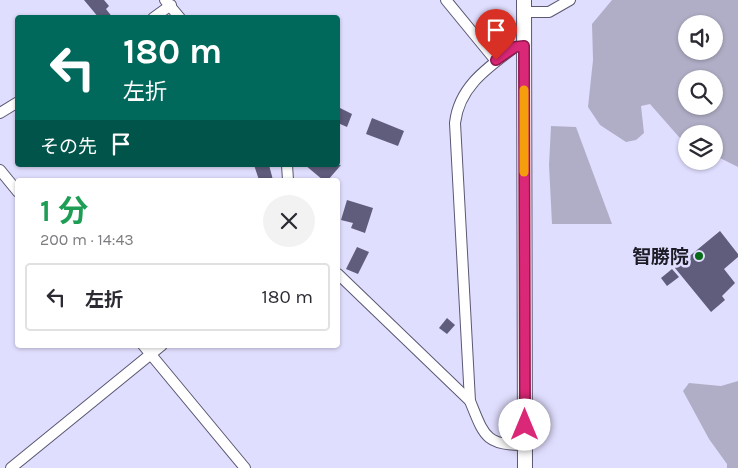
<!DOCTYPE html>
<html lang="ja">
<meta charset="utf-8">
<style>
body{margin:0;font-family:Karla,"Noto Sans JP",sans-serif;background:#f2f2f3;color:#2b2b33;height:100vh;display:flex;flex-direction:column;font-size:19px;white-space:nowrap}
*{box-sizing:border-box;margin:0}
p{font-size:16px;color:#7c7c81}
.icon{flex:none;width:28px;height:28px;fill:none;stroke:currentColor;stroke-width:2;stroke-linecap:round;stroke-linejoin:round}
.map{position:relative;flex:1;overflow:hidden}
.drawer{position:absolute;left:15px;top:178px;width:325px;height:170px;display:flex;flex-direction:column;background:#fff;border-radius:5px;box-shadow:0 1px 4px #0004}
.drawer>*{flex:none}
.hud{position:absolute;left:15px;top:15px;width:325px;height:152px;border-radius:5px;box-shadow:0 1px 4px #0004;background:#00695c;color:#fff;overflow:hidden}
.fabs{position:absolute;left:678px;top:15px;display:grid;gap:10px}
.fabs a{display:grid;place-items:center;width:45px;height:45px;border-radius:50%;background:#fff;box-shadow:0 1px 4px #0004;font-size:25px}
.pin{position:absolute;display:grid;place-items:center;width:42px;height:42px;color:#fff;margin:-51px -21px;border-radius:50% 50% 50% 0;rotate:-45deg;box-shadow:0 0 5px #0007}
.pin .icon{rotate:45deg}
.me{position:absolute;width:55px;margin:-28px;rotate:0deg;stroke-linejoin:round;filter:drop-shadow(0 0 4px #0008)}
.turn{display:flex;align-items:center;gap:18px;height:105px;padding:0 25px;font-size:22px}
.turn .icon{width:65px;height:65px;stroke-width:2.5}
.turn b{display:block;font-size:35px;line-height:42px}
.then{display:flex;align-items:center;height:48px;padding:0 25px;background:#0003;gap:10px;font-size:19px}
.round{display:grid;place-items:center;flex:none;width:52px;height:52px;border-radius:26px;background:#f2f2f3}
.head{display:flex;align-items:center;justify-content:space-between;height:85px;padding:0 25px}
h1{font-size:30px;font-weight:700;line-height:38px;color:#1e9e55}
ul{padding:0;list-style:none}
li{display:flex;align-items:center;gap:15px;height:68px;margin:0 10px 8px;padding:0 15px;border:2px solid #e1e1e2;border-radius:5px}
li div{flex:1}
li b{display:block;font-size:19px}
li em{font-style:normal}
.map>svg:first-child{display:block}
.green{fill:#b0aec6;fill-rule:evenodd}
.building{fill:#5f5c7c}
.lines{fill:none;stroke-linecap:round;stroke-linejoin:round}
.minor-casing{stroke:#5a5773;stroke-width:12}
.tertiary-casing{stroke:#5a5773;stroke-width:16}
.minor{stroke:#fff;stroke-width:10}
.tertiary{stroke:#fff;stroke-width:14}
.route-casing{stroke:#8e194d;stroke-width:12}
.route{stroke:#db2777;stroke-width:9}
.slow{stroke:#f59e0b;stroke-width:9}
.poi-dot{fill:#066a16;stroke:#e0defe;stroke-width:2}
.labels{text-anchor:middle;stroke-width:5;stroke-linejoin:round;paint-order:stroke}
.poi-label{font-size:19px;font-weight:bold;fill:#1d1c27;stroke:#e0defe;text-anchor:end}
</style>
<div class="map">
<svg width="738" height="468" viewBox="0 0 738 468">
<rect width="100%" height="100%" fill="#e0defe"/>
<!-- green -->
<g class="green">
<path d="M 612,0 L 738,0 L 738,167 L 714,155 L 714,134 L 686,134 L 686,141 L 679,137 L 650,104 L 641,106 L 644,133 L 636,140 L 626,142 L 600,125 L 588,107 L 593,60 L 592,24 ZM 686,24 L 714,24 L 714,51 L 686,51 ZM 686,79 L 714,79 L 714,106 L 686,106 Z"/>
<polygon points="551,126 576,127 612,224 552,224 549,165"/>
<polygon points="738,381 738,468 727,468 727,464 709,439 683,391 689,383 721,386"/>
</g>
<!-- building -->
<g class="building">
<polygon points="84,0 104,0 109,6 106,9 113,18 99,18"/>
<polygon points="338,107 352,114 347,127 338,123"/>
<polygon points="372,118 404,131 398,146 366,134"/>
<polygon points="254,165 269,165 273,180 259,180"/>
<polygon points="305,165 341,165 328,180 323,180"/>
<polygon points="347,200 373,208 365,233 351,228 353,223 341,220"/>
<polygon points="720,231 738,254 738,257 724,269 735,283 722,296 725,300 711,312 675,268"/>
<polygon points="357,247 369,252 358,274 346,269"/>
<polygon points="672,269 679,277 667,286 661,278"/>
<polygon points="447,318 455,325 447,334 439,328"/>
</g>
<g class="lines">
<defs>
<g id="minor">
<polyline points="165,0 180,18"/>
<polyline points="446,0 496,61"/>
<polyline points="524,12 549,12 570,0"/>
<polyline points="153,18 171,5"/>
<path d="M 524,46 L 515,47 C 487,68 459,87 455,123 L 470,401 C 484,435 485,446 525,445"/>
<polyline points="0,113 18,102"/>
<polyline points="287,165 288,180"/>
<polyline points="0,170 18,192"/>
<polyline points="338,274 470,401"/>
<polyline points="143,345 245,468"/>
<polyline points="11,468 162,345"/>
</g>
<polyline id="tertiary" points="524,0 525,468"/>
</defs>
<!-- minor casing -->
<use href="#minor" class="minor-casing"/>
<!-- tertiary casing -->
<use href="#tertiary" class="tertiary-casing"/>
<!-- minor -->
<use href="#minor" class="minor"/>
<!-- tertiary -->
<use href="#tertiary" class="tertiary"/>
</g>
<g class="lines">
<defs>
<polyline id="route" points="496,60 515,47 524,46 525,425"/>
</defs>
<!-- route casing -->
<use href="#route" class="route-casing"/>
<!-- route -->
<use href="#route" class="route"/>
<!-- slow -->
<polyline class="slow" points="524,90 524,172"/>
</g>
<!-- markers -->
<circle class="poi-dot" cx="699" cy="256" r="5"/>
<g class="labels">
<!-- poi labels -->
<g class="poi-label">
<text x="689" y="263">智勝院</text>
</g>
</g>
</svg>
<div class="fabs">
<a><svg class="icon" aria-label="sound" viewBox="0 0 24 24"><path d="M4 9h4l5-4v14l-5-4H4zM17 9q2 3 0 6"/></svg></a>
<a><svg class="icon" aria-label="search" viewBox="0 0 24 24"><circle cx="10" cy="10" r="6"/><path d="M15 15l6 6"/></svg></a>
<a><svg class="icon" aria-label="layers" viewBox="0 0 24 24"><path d="M12 4l9 5-9 5-9-5zM3 14l9 5 9-5"/></svg></a>
</div>
<div class="pin" style="left:496px;top:60px;background:#d93025"><svg class="icon" aria-label="arrive" viewBox="0 0 24 24"><path d="M6 21V4h12l-3 4 3 4H6"/></svg></div>
<svg class="me" style="left:525px;top:425px" viewBox="-20 -20 40 40"><circle r="19" fill="#fff"/><path d="M0-13L10 11 0 6-10 11z" fill="#db2777"/></svg>
<div class="hud">
<div class="turn"><svg class="icon" aria-label="left" viewBox="0 0 24 24"><path d="M17 20v-9H6M10 6l-5 5 5 5"/></svg><div><b>180 m</b>左折</div></div>
<div class="then">その先<svg class="icon" aria-label="arrive" viewBox="0 0 24 24"><path d="M6 21V4h12l-3 4 3 4H6"/></svg></div>
</div>
<section class="drawer">
<div class="head"><div><h1>1 分</h1><p>200 m · 14:43</p></div><a class="round"><svg class="icon" aria-label="close" viewBox="0 0 24 24"><path d="M6 6l12 12M18 6L6 18"/></svg></a></div>
<ul>
<li><svg class="icon" aria-label="left" viewBox="0 0 24 24"><path d="M17 20v-9H6M10 6l-5 5 5 5"/></svg><div><b>左折</b></div><em>180 m</em></li>
</ul>
</section>
</div>
